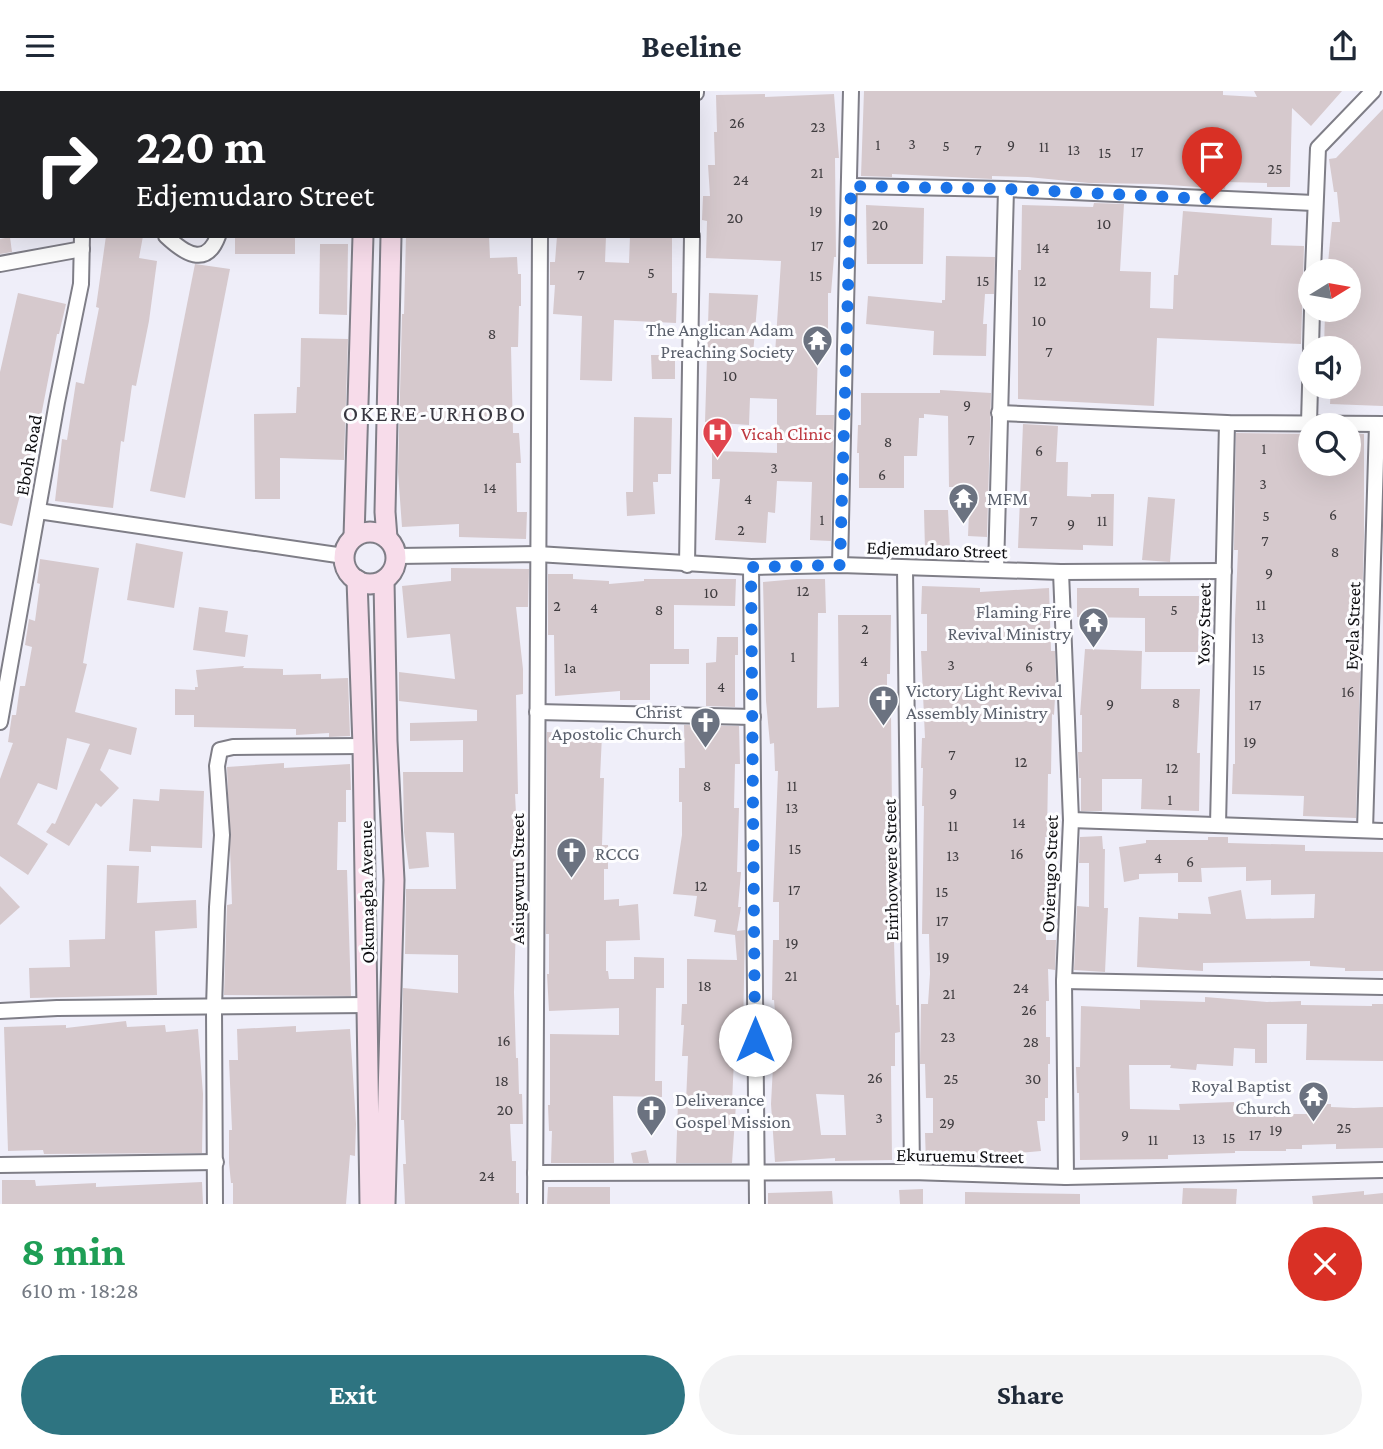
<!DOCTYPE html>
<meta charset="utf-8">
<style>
body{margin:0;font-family:"Crimson Pro",serif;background:#f2f2f3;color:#1f2937;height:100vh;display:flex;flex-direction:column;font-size:26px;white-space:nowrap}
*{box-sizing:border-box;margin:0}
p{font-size:23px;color:#747a83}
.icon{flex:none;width:38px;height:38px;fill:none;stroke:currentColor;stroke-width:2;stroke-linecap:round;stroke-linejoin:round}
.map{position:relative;height:1113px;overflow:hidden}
.side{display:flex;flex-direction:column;background:#fff;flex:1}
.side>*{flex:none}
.banner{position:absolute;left:0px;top:0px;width:700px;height:147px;box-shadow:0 7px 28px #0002;background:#202124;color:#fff;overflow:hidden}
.needle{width:46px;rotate:79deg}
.controls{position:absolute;left:1298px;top:168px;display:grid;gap:14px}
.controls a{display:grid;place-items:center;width:63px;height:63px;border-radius:50%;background:#fff;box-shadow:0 7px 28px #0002;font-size:35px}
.pin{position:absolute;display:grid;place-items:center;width:60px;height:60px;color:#fff;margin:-72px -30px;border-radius:50% 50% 50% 0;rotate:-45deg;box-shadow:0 0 7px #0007}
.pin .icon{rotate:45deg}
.me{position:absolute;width:77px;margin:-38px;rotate:0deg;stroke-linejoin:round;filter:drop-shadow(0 0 5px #0008)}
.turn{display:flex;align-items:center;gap:24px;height:147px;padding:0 21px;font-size:32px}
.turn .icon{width:91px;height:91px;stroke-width:2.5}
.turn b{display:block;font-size:49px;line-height:60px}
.round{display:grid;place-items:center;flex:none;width:74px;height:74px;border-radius:37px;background:#f2f2f3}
.overview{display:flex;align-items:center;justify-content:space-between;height:119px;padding:0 21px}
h1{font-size:42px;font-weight:700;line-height:52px;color:#1e9e55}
.action{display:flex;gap:14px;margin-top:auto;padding:14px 21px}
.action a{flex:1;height:80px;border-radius:42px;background:#2e7481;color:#fff;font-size:28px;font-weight:700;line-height:80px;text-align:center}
.action a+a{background:#f2f2f3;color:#1f2937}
header{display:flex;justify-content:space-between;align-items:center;height:91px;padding:0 21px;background:#fff;font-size:32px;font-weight:700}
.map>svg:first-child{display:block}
.building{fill:#d6c9cd;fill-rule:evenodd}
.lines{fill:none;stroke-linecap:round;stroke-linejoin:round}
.minor-casing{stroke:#7f7e87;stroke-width:18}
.secondary-casing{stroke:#7f7e87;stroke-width:23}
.minor{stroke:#fff;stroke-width:14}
.secondary{stroke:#f7dcea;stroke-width:19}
.route{stroke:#1a73e8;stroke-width:12;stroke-dasharray:0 21.6}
.labels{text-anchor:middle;stroke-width:6;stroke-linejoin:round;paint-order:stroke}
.number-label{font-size:16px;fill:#3f3c3f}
.worship-label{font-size:19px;fill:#5b616d;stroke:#fdfdff;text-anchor:end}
.health-label{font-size:19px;fill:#be3a42;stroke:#fdfdff;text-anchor:start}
.street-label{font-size:19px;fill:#0d0d10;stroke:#fdfdff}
.quarter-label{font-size:23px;letter-spacing:2px;fill:#383740;stroke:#fdfdff}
</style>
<header><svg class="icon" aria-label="menu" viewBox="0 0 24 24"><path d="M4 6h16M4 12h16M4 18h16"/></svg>Beeline<svg class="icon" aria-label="share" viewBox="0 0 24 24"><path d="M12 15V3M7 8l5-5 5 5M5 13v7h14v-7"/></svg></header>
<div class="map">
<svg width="1383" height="1113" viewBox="0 0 1383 1113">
<rect width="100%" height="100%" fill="#efeef9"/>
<!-- building -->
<g class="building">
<polygon points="864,0 1223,0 1223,4 1257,6 1254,0 1342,0 1311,35 1292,17 1290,96 1267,96 1267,92 1226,91 1225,98 1156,93 1089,92 1028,86 992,85 992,88 892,83 892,86 861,85"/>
<polygon points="765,3 765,6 834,3 839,67 835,67 836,166 834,166 831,202 828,202 828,261 818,260 816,324 834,324 831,450 810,449 812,391 777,390 775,422 768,421 766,452 715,449 720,388 712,388 712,360 777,362 777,308 750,307 749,334 705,331 709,202 758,204 753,263 775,263 781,170 706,167 707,130 702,129 703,105 710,105 708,74 715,74 714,41 717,41 716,4"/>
<polygon points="1383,18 1383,315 1330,313 1331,296 1349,296 1349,257 1324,257 1325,222 1326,219 1349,219 1349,180 1338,180 1338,172 1328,172 1332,131 1340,131 1337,101 1334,101 1329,68 1336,67"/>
<polygon points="1094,112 1124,113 1120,180 1151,181 1150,217 1173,218 1174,184 1178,184 1183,120 1272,127 1271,154 1304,155 1301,253 1157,247 1154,315 1018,308 1018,179 1021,179 1022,114 1093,116"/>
<polygon points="866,114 924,117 923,173 867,173"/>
<polygon points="106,145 143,145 139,167 157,170 149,230 136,295 132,294 124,351 121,350 113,417 55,410 62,348 67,349 76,291 84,293 99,217 96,216"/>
<rect x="235" y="145" width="60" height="18"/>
<polygon points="406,145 489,145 490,167 517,166 518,183 521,183 521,215 519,215 518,256 511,256 513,342 519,342 521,372 516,372 517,421 527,421 526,448 459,446 459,433 402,436 398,381 402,223 404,223"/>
<polygon points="557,145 606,145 605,171 629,172 630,145 672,145 672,202 677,202 676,232 614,229 612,290 580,289 582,225 553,223 555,194 550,194 550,171 555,171"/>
<polygon points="10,146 12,161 0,163 0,148"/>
<polygon points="320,153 348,153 347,224 319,223"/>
<polygon points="946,165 995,166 994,203 985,203 983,233 987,233 986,265 933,264 934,240 866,233 868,205 942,212 942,209 945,209"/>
<polygon points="195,173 230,178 185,407 150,400"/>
<polygon points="18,202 66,213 59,243 57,243 42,320 12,435 0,432 0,281"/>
<polygon points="301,247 348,248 344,369 280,367 280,408 255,408 254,323 296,322 297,296 300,296"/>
<polygon points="651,264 675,264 675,288 652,288"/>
<polygon points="940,299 991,302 987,446 968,445 970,396 949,396 948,325 924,323 924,327 919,327 917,365 904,365 904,397 859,397 859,362 857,362 858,334 861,334 861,302 940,302"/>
<polygon points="634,326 672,327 671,383 658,383 658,391 653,391 655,423 627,425 626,401 633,401"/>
<polygon points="1023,333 1058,335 1056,371 1068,371 1067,405 1091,406 1091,403 1114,403 1113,455 1083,454 1083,459 1018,457"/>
<polygon points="1236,342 1311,343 1311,373 1349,374 1349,342 1364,343 1364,445 1356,727 1303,725 1304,705 1232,703 1233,673 1235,673 1235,529 1238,459 1234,459"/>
<polygon points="1148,406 1175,408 1170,471 1142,469"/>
<polygon points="924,419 948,419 950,458 925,459"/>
<polygon points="136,452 183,461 174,517 127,509"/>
<polygon points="40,468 99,477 83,572 87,573 75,621 137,637 131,664 109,658 100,679 119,697 101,716 96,712 69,755 46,741 52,732 55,733 90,653 67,647 57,699 38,692 17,733 48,753 28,784 0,765 0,688 13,652 8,651 12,624 16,624 20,595 25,595 32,556 25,554 29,528 35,530 40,493 37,492"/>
<polygon points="451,477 529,478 528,516 516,516 523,578 523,603 516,604 518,703 515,703 519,782 519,831 516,831 514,901 516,967 518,967 519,1003 522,1003 523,1033 510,1033 512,1070 516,1070 516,1102 519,1102 519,1113 405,1113 403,1073 406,1073 404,1029 401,1029 403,897 458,902 458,864 405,863 406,798 456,798 454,742 426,741 429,776 409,778 404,741 403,681 463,681 463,649 410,650 410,632 477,630 477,619 399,610 399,581 455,588 450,543 407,547 402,495 451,490"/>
<polygon points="548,483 573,483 573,488 609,490 609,493 644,490 644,488 736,488 735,515 674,514 674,558 689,558 689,573 650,573 650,609 620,609 620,600 555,605 554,544 548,544"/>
<path d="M 797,488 L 825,488 L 826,522 L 818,522 L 817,617 L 839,616 L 838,524 L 891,524 L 890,583 L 887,583 L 887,621 L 891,621 L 892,720 L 896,720 L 896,747 L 892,747 L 894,810 L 891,810 L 891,851 L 894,851 L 896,914 L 899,914 L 900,941 L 895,942 L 895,975 L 891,975 L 892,1069 L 835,1070 L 835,1067 L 775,1071 L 771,1013 L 773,975 L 771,975 L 771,945 L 777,945 L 774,909 L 772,909 L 773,849 L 779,849 L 779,811 L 773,811 L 778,680 L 775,680 L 774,652 L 770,653 L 766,610 L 763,491 ZM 816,1003 L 844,1004 L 846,1044 L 821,1044 Z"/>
<polygon points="922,495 980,497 980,501 1049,497 1051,560 1055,560 1056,590 1054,624 1052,623 1051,683 1048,683 1047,746 1045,746 1046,849 1056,849 1055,879 1048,878 1049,910 1046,910 1046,946 1050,946 1050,973 1048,973 1048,1007 1045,1007 1045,1030 1037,1030 1041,1060 984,1065 984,1070 926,1071 925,1042 933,1042 933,1007 926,1007 925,973 920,973 921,913 928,913 930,883 929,843 922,843 924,715 922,715 923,677 921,677 922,647 925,647 921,560 927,560 927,523 921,523"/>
<polygon points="1077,497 1139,497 1139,505 1199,505 1198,561 1145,561 1145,527 1077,526"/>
<polygon points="199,516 228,520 225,541 248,544 245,566 193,559"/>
<polygon points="717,546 738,546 738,564 735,564 735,616 706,615 706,572 716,571"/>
<polygon points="1085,558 1142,560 1141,598 1200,598 1197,662 1200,662 1199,720 1141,718 1142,688 1102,688 1102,720 1081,720 1081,687 1079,687 1078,661 1082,661 1082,624 1080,624"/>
<polygon points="244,575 243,577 283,578 283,584 321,583 321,588 348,587 350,645 329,646 329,642 296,644 296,638 194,636 194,624 175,624 175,598 195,599 195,596 198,596 196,579"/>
<polygon points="684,634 739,635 740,673 735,673 734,717 739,717 737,781 741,781 738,816 741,816 737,840 745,839 743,941 746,968 734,967 732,1012 736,1013 732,1072 676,1072 678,1011 686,1011 688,965 682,965 684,934 681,934 682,913 687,913 687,868 737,869 735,844 714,841 716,829 694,825 697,805 673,803 682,744 682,711 679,711 679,677 685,677"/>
<polygon points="547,641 602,644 600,687 604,687 602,754 608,754 608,778 604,778 604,809 619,808 619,815 638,813 640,849 606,850 606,880 608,880 609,888 634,888 634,866 664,867 664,897 656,897 655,990 662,990 662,1006 613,1005 614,1072 551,1072 552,1040 549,1040 548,1014 550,1014 550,943 619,944 619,917 549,920 547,883 549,883 549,843 546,843"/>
<polygon points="284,672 284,677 350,673 351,699 346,699 346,731 338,731 337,779 347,779 351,905 224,904 227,814 232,813 227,676"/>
<polygon points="160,698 204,700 202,757 151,755 151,761 129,760 133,708 159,710"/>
<polygon points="1102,745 1103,758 1105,758 1104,817 1108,817 1105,881 1074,879 1077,815 1089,816 1089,772 1079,772 1080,746"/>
<polygon points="1208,746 1228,746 1228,752 1305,754 1305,760 1383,761 1383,880 1345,880 1345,877 1310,875 1310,870 1203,872 1203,880 1137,876 1139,826 1178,828 1178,822 1211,823 1208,806 1241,799 1246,828 1314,827 1315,803 1271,804 1271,789 1246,790 1246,776 1201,777 1202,791 1178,791 1178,782 1139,783 1139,788 1124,791 1119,756 1146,752 1146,749 1208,749"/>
<polygon points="107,774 139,775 137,812 196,809 197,837 155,840 157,904 30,907 29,877 70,876 69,849 105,848"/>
<polygon points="0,795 20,816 0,834"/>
<polygon points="1205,906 1267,911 1301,910 1301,914 1372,915 1372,913 1383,913 1383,970 1306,969 1307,933 1267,933 1267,972 1255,972 1255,958 1234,957 1233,975 1197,973 1196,979 1170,977 1171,974 1129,974 1130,1018 1180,1019 1179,1013 1234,1011 1234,1015 1285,1012 1285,1023 1308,1023 1308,1013 1331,1013 1331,1016 1354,1017 1383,1016 1383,1057 1336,1058 1336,1053 1302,1054 1302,1058 1286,1058 1286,1060 1235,1060 1235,1062 1168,1064 1168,1068 1080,1069 1079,1002 1077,1002 1076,976 1080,976 1081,915 1140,918 1140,909 1205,911"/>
<polygon points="126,930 127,936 165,934 166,941 198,938 203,1003 202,1062 44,1063 43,1059 8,1060 4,936 66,934 66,937"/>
<polygon points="296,935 296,941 350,938 356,1033 355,1065 350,1064 346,1113 233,1113 233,1092 231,1092 229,1072 229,1039 232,1039 229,969 238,969 237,938"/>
<polygon points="646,1059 649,1072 633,1072 631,1062"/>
<polygon points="2,1089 35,1089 36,1095 96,1092 96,1096 202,1091 203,1113 2,1113"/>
<polygon points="548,1096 610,1096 610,1113 547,1113"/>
<polygon points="1183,1097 1237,1098 1236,1113 1182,1113"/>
<polygon points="923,1098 923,1113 900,1113 899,1099"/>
<polygon points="832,1100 833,1113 768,1113 768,1102"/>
<polygon points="1364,1100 1364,1104 1383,1102 1383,1113 1313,1113 1312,1105"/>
<polygon points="965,1101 1080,1103 1080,1113 965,1113"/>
</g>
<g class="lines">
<defs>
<g id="minor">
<polyline points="70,0 70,2"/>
<polyline points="696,2 696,0"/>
<polyline points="851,95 1006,98 1314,112"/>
<path d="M 166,145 C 184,162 206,177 218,145"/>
<polyline points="0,173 82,158"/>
<polyline points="1313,180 1318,57 1373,0"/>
<polyline points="1311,257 1312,219"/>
<polyline points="999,322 1227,332 1383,333"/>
<polyline points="1309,332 1311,261"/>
<polyline points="38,420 344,465"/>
<polyline points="397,465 537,463 751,476 840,474 1061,481 1224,480"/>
<polyline points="687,474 692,145"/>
<polyline points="840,474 851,0"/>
<polyline points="751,476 757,1113"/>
<polyline points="905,477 912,1081"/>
<polyline points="996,479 1006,98"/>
<polyline points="1061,481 1071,729 1064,890 1066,1086"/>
<polyline points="537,621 753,626"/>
<polyline points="0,631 57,311 81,193 82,145"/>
<polyline points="1071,729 1383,740"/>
<polyline points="1218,734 1227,332"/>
<polyline points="1365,739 1377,333"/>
<polyline points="1064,890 1383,896"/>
<polyline points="0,920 57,917 368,914"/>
<polyline points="0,1074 216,1071"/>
<polyline points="535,1082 912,1081 1066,1086 1383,1079"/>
<polyline points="215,1113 214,917 217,816 222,744 217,675 220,659 233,656 363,655"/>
<polyline points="535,1113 540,145"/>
</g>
<g id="secondary">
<polyline points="367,2 367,0"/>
<polyline points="393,2 393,0"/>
<circle cx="370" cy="467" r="26"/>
<polyline points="354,446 363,145"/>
<polyline points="387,447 385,421 391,145"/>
<polyline points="357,489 363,655 370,1113"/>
<polyline points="384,490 387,650 394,789 385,1113"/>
</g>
</defs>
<!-- minor casing -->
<use href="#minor" class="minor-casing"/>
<!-- secondary casing -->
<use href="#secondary" class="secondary-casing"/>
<!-- minor -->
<use href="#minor" class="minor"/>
<!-- secondary -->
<use href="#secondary" class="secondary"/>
</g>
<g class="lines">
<!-- route -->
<polyline class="route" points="755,949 751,476 840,474 851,95 1006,98 1212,108"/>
</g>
<!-- icons -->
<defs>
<symbol id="temple-pin" viewBox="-11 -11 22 30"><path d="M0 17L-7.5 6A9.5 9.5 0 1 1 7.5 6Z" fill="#6b7280" stroke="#fdfdff"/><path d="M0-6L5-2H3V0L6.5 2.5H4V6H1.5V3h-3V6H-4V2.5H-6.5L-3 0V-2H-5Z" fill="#fff"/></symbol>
<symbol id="hospital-pin" viewBox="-11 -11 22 30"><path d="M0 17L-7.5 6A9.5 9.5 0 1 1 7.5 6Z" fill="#e0444e" stroke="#fdfdff"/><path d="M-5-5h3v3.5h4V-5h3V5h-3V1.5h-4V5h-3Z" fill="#fff"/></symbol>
<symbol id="church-pin" viewBox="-11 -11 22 30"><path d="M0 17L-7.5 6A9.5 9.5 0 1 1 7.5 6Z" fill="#6b7280" stroke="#fdfdff"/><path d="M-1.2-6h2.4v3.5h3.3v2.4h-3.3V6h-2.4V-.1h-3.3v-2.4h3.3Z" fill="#fff"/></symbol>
</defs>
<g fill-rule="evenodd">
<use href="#temple-pin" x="800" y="232" width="35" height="47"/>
<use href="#hospital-pin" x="700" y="324" width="35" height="47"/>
<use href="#temple-pin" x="946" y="390" width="35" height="47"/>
<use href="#temple-pin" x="1076" y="514" width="35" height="47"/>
<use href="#church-pin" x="866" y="592" width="35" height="47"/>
<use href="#church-pin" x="688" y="614" width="35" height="47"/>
<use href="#church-pin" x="554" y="744" width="35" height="47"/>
<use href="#temple-pin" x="1296" y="988" width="35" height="47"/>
<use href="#church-pin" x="634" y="1002" width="35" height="47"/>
</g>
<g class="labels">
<!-- number labels -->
<g class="number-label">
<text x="737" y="37">26</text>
<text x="818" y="41">23</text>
<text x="912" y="58">3</text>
<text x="878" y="59">1</text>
<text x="1011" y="59">9</text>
<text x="946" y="60">5</text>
<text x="1044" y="61">11</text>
<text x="978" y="64">7</text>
<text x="1074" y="64">13</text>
<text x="1137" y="66">17</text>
<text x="1105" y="67">15</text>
<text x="1275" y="83">25</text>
<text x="817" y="87">21</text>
<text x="741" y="94">24</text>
<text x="816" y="125">19</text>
<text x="735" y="132">20</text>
<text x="1104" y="138">10</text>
<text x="880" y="139">20</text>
<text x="817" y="160">17</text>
<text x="1043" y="162">14</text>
<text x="651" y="187">5</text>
<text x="581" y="189">7</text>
<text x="816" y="190">15</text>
<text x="983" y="195">15</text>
<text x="1040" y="195">12</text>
<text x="1039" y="235">10</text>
<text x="492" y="248">8</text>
<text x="1049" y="266">7</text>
<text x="730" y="290">10</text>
<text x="967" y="319">9</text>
<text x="971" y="354">7</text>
<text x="888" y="356">8</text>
<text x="1264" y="363">1</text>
<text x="1039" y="365">6</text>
<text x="774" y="382">3</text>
<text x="882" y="389">6</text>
<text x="1263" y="398">3</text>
<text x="490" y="402">14</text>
<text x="748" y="413">4</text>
<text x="1333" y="429">6</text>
<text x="1266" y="430">5</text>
<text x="822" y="434">1</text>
<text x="1034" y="435">7</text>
<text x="1102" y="435">11</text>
<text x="1071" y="438">9</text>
<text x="741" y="444">2</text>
<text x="1265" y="455">7</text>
<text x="1335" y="466">8</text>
<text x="1269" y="487">9</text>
<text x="803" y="505">12</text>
<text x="711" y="507">10</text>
<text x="1261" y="519">11</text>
<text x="557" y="520">2</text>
<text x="594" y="522">4</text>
<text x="659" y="524">8</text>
<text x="1174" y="524">5</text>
<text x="865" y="543">2</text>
<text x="1258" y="552">13</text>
<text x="793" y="571">1</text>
<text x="864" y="575">4</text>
<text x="951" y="579">3</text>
<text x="1029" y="581">6</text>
<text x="570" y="582">1a</text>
<text x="1259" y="584">15</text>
<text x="721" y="601">4</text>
<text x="1348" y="606">16</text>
<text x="1176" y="617">8</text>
<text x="1110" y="618">9</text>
<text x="1255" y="619">17</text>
<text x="1250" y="656">19</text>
<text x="952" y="669">7</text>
<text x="1021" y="676">12</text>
<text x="1172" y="682">12</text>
<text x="707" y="700">8</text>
<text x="792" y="700">11</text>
<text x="953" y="707">9</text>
<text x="1170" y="714">1</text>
<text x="792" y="722">13</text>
<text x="1019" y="737">14</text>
<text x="953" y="740">11</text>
<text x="795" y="763">15</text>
<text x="1017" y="768">16</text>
<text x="953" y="770">13</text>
<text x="1158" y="772">4</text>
<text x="1190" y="776">6</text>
<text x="701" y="800">12</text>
<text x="794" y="804">17</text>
<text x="942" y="806">15</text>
<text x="942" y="835">17</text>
<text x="792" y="857">19</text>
<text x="943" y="871">19</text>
<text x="791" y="890">21</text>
<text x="705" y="900">18</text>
<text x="1021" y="902">24</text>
<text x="949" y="908">21</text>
<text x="1029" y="924">26</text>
<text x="948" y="951">23</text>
<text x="504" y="955">16</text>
<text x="1031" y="956">28</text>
<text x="875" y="992">26</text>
<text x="951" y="993">25</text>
<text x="1033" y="993">30</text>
<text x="502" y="995">18</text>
<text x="505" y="1024">20</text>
<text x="879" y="1032">3</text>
<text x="947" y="1037">29</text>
<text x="1344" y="1042">25</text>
<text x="1276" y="1044">19</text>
<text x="1125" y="1049">9</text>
<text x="1255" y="1049">17</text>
<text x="1229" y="1052">15</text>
<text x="1199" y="1053">13</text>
<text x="1153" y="1054">11</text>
<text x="487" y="1090">24</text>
</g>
<!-- worship labels -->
<g class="worship-label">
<text x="794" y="245">The Anglican Adam<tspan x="794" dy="22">Preaching Society</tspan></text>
<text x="987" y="414" text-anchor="start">MFM</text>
<text x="1071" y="527">Flaming Fire<tspan x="1071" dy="22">Revival Ministry</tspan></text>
<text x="906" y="606" text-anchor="start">Victory Light Revival<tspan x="906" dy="22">Assembly Ministry</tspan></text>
<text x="682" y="627">Christ<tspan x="682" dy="22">Apostolic Church</tspan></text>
<text x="595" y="769" text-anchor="start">RCCG</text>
<text x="1291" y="1001">Royal Baptist<tspan x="1291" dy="22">Church</tspan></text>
<text x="675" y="1015" text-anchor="start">Deliverance<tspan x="675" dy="22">Gospel Mission</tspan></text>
</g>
<!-- health labels -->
<g class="health-label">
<text x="741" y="349">Vicah Clinic</text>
</g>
<!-- street labels -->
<g class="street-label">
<text transform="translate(28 364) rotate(-80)" y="7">Eboh Road</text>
<text transform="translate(937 458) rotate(2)" y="7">Edjemudaro Street</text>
<text transform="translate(1203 533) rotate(-89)" y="7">Yosy Street</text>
<text transform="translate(1352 535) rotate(-88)" y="7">Eyela Street</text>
<text transform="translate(890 779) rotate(-91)" y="7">Erirhovwere Street</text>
<text transform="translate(1049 783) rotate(-88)" y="7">Ovierugo Street</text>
<text transform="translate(517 788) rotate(-90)" y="7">Asiugwuru Street</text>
<text transform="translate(366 801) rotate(-91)" y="7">Okumagba Avenue</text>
<text transform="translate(960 1064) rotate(1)" y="7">Ekuruemu Street</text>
</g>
<!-- quarter labels -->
<g class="quarter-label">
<text x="435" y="330">OKERE-URHOBO</text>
</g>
</g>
</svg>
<div class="controls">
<a><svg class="needle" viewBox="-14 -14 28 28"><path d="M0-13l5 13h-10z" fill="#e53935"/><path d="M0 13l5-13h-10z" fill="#747a83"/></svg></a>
<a><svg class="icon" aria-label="sound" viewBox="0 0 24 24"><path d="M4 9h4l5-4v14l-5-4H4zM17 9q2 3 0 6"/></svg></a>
<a><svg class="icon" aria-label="search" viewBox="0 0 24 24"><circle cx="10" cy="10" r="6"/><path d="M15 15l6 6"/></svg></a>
</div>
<div class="pin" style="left:1212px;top:108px;background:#d93025"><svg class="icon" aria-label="arrive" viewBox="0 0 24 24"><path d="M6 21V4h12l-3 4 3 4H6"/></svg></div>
<svg class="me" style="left:755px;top:949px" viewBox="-20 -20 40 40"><circle r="19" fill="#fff"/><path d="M0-13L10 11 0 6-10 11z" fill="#1a73e8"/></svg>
<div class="banner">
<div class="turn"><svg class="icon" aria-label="right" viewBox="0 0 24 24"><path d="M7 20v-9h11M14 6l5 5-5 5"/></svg><div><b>220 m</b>Edjemudaro Street</div></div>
</div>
</div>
<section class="side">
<div class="overview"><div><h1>8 min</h1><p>610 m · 18:28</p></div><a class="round" style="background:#d93025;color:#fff"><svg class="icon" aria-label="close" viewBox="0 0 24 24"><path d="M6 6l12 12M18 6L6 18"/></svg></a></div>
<div class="action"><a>Exit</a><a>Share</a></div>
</section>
